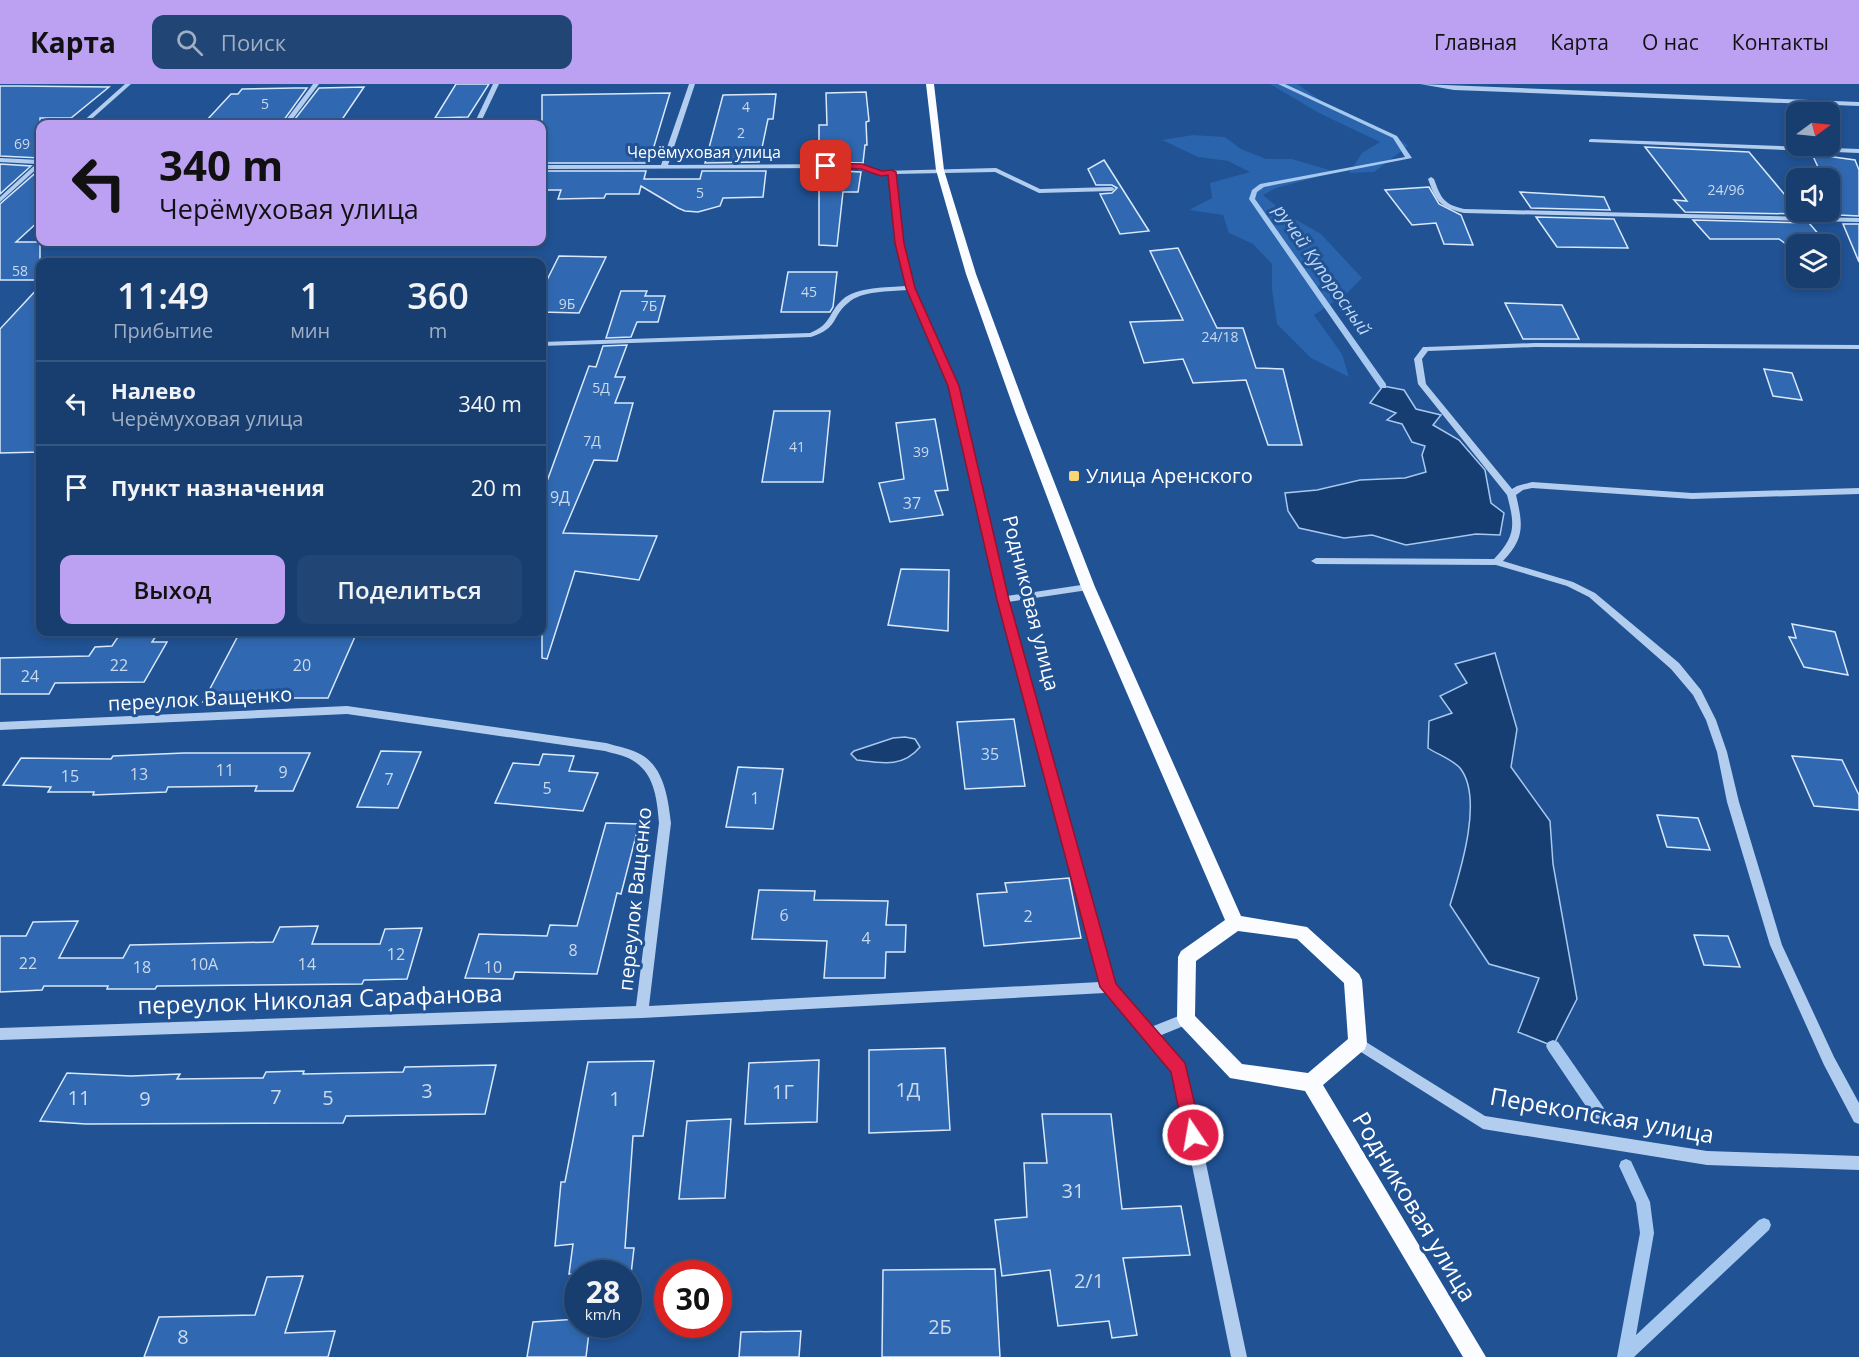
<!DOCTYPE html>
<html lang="ru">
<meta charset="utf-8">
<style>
body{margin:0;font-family:"Open Sans",sans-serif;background:#214574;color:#f1f3f6;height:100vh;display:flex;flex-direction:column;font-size:22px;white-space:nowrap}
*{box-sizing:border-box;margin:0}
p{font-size:20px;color:#9faec3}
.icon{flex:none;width:33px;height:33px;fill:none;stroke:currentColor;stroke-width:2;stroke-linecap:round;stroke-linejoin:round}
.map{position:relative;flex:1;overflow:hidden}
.panel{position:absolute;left:36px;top:174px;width:510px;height:378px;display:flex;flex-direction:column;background:#183e6f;border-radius:12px;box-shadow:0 3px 9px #0003,0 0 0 2px #365782}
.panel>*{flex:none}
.banner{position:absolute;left:36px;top:36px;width:510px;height:126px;border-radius:12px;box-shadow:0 3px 9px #0003,0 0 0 2px #365782;background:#bca0f2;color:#111;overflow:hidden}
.needle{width:39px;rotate:75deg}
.buttons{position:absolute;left:1786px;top:18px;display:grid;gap:12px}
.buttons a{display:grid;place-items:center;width:54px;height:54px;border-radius:12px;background:#183e6f;box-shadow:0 3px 9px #0003,0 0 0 2px #365782;font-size:30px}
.speed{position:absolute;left:564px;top:1176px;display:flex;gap:12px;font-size:30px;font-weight:700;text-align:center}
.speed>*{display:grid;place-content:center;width:78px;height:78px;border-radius:50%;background:#183e6f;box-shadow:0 3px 9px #0003,0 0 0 2px #365782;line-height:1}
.speed small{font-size:15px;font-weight:400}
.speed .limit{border:9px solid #d22;background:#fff;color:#111}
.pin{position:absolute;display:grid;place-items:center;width:51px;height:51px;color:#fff;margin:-26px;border-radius:12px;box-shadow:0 3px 9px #0006}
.me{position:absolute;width:66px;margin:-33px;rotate:348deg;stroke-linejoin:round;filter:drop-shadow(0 0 4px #0008)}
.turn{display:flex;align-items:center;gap:21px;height:126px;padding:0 24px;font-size:27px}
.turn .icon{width:78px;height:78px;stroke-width:2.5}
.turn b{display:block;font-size:42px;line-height:51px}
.eta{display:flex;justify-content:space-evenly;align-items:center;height:102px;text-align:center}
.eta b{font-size:36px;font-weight:600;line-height:42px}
.primary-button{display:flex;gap:12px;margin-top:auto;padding:12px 24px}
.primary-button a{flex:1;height:69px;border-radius:12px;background:#bca0f2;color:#111;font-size:24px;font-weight:600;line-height:69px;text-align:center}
.primary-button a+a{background:#214574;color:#f1f3f6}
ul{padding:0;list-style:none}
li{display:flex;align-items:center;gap:18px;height:84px;padding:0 24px;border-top:2px solid #365782}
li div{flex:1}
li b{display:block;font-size:22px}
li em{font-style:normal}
header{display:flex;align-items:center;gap:36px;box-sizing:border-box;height:84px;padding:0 30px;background:#bca0f2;color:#111}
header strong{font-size:28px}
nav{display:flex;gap:33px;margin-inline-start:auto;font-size:21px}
.search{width:420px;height:54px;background:#214574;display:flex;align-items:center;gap:15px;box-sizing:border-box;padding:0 21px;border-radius:12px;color:#9faec3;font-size:22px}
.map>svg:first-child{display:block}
.green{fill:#2964ac}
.water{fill:#163e73;stroke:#a7c8ef;stroke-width:1.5}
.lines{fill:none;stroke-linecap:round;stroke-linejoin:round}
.stream{fill:#a7c8ef;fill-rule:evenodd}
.building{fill:#3069b1;stroke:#d9e8fa;stroke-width:1.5}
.minor{fill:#b3cdee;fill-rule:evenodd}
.major{fill:#fafcff;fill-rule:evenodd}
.route{fill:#e11d48;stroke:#92132f;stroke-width:1.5}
.poi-dot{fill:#fbd474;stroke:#205294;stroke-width:2}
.labels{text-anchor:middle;stroke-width:6;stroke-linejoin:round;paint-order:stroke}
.far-number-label{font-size:14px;fill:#cbdaec}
.far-street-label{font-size:16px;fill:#fff;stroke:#205294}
.number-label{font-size:16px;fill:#cbdaec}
.far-water-label{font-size:18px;font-style:italic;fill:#bfd8f5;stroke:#205294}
.poi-label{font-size:20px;fill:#fff;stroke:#205294;text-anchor:start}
.street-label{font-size:20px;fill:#fff;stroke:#205294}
.near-number-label{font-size:20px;fill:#cbdaec}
.near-street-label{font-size:24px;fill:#fff;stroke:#205294}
</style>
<header>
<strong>Карта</strong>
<div class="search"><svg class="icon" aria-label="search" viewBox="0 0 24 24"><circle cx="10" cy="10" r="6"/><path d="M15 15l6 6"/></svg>Поиск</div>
<nav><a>Главная</a><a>Карта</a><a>О нас</a><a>Контакты</a></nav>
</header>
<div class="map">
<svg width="1859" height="1273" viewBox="0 0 1859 1273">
<rect width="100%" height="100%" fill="#205294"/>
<!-- green -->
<g class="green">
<polygon points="1270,0 1297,0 1334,26 1355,33 1373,44 1394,51 1408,62 1374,88 1349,89 1362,69 1380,58 1319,29"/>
<polygon points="1193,51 1225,53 1241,65 1266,75 1292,75 1336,88 1276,104 1263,111 1286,130 1321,150 1362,194 1346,210 1314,231 1342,270 1349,293 1311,274 1277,240 1272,205 1272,180 1253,160 1229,149 1223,131 1189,126 1212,114 1210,99 1250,88 1228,77 1198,73 1162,56"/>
</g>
<!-- water -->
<g class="water">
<polygon points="1383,302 1404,306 1416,325 1441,331 1433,341 1459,356 1485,386 1491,419 1504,429 1500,451 1476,450 1406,461 1372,451 1344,454 1299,444 1288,427 1285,409 1317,406 1360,396 1405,394 1426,388 1422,371 1425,362 1412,358 1402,340 1387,336 1396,329 1370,319"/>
<path d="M 1495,569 L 1517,645 L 1511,683 L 1550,737 L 1553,780 L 1577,915 L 1553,962 L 1518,948 L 1539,894 L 1489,880 L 1450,821 C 1460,788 1484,714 1460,684 C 1453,676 1437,670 1428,664 L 1429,637 L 1452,629 L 1440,612 L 1467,599 L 1455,580 Z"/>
<path d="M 905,653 L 915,655 L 920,663 C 903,684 881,679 857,676 L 851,670 L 854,667 L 893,654 Z"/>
</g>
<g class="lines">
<!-- stream -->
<g class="stream">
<polygon points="1278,0 1285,0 1397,52 1412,74 1264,103 1257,108 1255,115 1386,300 1386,304 1380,304 1249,115 1252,106 1260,100 1405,73 1393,54"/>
<polygon points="1553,956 1558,958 1608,1030 1610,1035 1608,1040 1603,1042 1598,1040 1548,966 1546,962 1548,958"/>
<polygon points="1626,1075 1631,1077 1650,1118 1654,1149 1636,1251 1759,1136 1764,1134 1769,1136 1771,1141 1769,1146 1634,1273 1617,1273 1640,1149 1636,1119 1619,1082 1621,1077"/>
</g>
</g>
<!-- building -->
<g class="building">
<polygon points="456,0 489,0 468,33 435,34"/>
<polygon points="0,2 17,2 109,3 71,34 40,34 40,74 0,72"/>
<polygon points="364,3 339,40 291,40 319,4"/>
<polygon points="295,4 307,4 281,40 237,40 240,37 206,37 231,10 238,10 242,5"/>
<polygon points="866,8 869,37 866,38 867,61 865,61 863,79 819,78 819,41 827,41 826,9"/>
<polygon points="670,9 649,79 542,79 542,11"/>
<polygon points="776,10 773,35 768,35 759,78 705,79 723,11"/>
<polygon points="1645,63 1749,68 1801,130 1685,128 1674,116 1687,117"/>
<polygon points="1812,70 1855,76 1859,86 1859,132 1839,131 1830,111 1830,94 1823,94"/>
<polygon points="1104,76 1149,147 1120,150 1100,110 1112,109 1117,104 1112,101 1096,101 1088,85"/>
<polygon points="0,80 31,82 0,110"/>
<polygon points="40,85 40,136 16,158 40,158 40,196 0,196 0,120"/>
<polygon points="819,86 861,88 858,108 843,108 837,162 819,161"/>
<polygon points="542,87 646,87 644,95 700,95 702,87 766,87 763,113 723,114 720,122 698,128 685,127 678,124 641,102 639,110 606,110 604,114 558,115 561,106 542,106"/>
<polygon points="1429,103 1439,120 1461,131 1473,161 1444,160 1436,139 1412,141 1385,106"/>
<polygon points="1520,108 1604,113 1610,126 1531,124"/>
<polygon points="1536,133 1614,135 1628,164 1557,163"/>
<polygon points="1693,136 1809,139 1827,160 1786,160 1779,155 1710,155"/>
<polygon points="1843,140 1859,140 1859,178"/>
<polygon points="1178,164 1217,244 1243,244 1256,284 1283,285 1302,361 1268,361 1246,296 1193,299 1183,275 1144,279 1130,238 1183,236 1150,167"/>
<polygon points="559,172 606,173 579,229 542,228 542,206"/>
<polygon points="788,188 837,188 833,223 830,228 781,228"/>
<polygon points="40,202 40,368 0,369 0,245"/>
<polygon points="621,207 647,207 645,212 665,212 658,238 637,238 631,253 606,254"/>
<polygon points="1505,219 1562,221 1579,255 1523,255"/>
<polygon points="627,261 615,293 625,293 615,319 633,319 617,377 594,376 563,449 657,452 639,496 575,487 547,575 542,574 542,399 546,400 589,282 596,283 603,262"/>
<polygon points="1764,285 1792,289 1802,316 1773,312"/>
<polygon points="774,327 830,327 823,398 762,398"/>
<polygon points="935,335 948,406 935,407 943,431 890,438 879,399 904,395 896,339"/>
<polygon points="901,485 949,486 948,547 888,541"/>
<polygon points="1792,540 1835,548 1848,591 1804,583 1789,553 1796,554"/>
<polygon points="240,548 357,548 328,614 234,614 232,617 203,618"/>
<polygon points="158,549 152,558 167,558 144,598 55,599 49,610 0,610 0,574 89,572 95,563 112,562 120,550"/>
<polygon points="1014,635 1025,702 965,705 957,638"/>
<polygon points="381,667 421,668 398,724 357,723"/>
<polygon points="184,669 310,669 293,707 255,707 257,702 168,703 166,708 93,711 94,708 48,708 51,703 3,701 21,674 111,675 113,672"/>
<polygon points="543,670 574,672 569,687 598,689 583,727 495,719 513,679 539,681"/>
<polygon points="1792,672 1842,676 1859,711 1859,726 1814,722"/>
<polygon points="738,683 783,685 773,745 726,743"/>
<polygon points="1657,731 1698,734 1710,766 1667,763"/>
<polygon points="606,739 639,740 621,810 617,809 597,890 515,888 513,895 465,894 479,850 547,852 550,841 577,842"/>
<polygon points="1069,794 1081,854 984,862 977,810 1007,808 1005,799"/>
<polygon points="759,806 815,807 814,816 888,817 886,841 906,841 905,868 886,868 885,894 824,894 827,857 752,855"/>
<polygon points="78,837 59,874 123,874 130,861 273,858 280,843 318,842 312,860 380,860 385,845 422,844 407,895 364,896 362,900 157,902 155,905 107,905 108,902 44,902 42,906 0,908 0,852 26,852 33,838"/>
<polygon points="1694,851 1728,852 1740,883 1704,881"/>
<polygon points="945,964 950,1046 869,1049 869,966"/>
<polygon points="819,976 817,1038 745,1040 749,979"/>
<polygon points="654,977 643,1052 633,1052 625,1164 634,1164 631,1190 569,1190 573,1160 555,1162 561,1098 565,1098 588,978"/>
<polygon points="496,981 485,1030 346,1032 343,1039 86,1040 40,1037 67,989 131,992 180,990 177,995 263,994 266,988 304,987 303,990 403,988 405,983"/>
<polygon points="1042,1030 1111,1030 1122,1125 1181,1122 1190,1171 1123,1174 1137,1251 1112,1254 1109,1237 1058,1242 1050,1186 1002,1192 995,1136 1027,1133 1024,1079 1047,1079"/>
<polygon points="731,1035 725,1114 679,1115 687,1037"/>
<polygon points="995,1185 1000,1273 882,1273 883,1186"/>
<polygon points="303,1192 285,1249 335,1247 328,1273 144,1273 159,1233 255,1231 267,1193"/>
<polygon points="578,1235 578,1240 590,1240 586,1273 527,1273 533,1238"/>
<polygon points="801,1247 799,1273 739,1273 741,1248"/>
</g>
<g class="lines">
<!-- minor -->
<g class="minor">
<polygon points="125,0 131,0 86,40 80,40"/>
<polygon points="313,0 319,0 289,40 283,40"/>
<polygon points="493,0 499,0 480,40 474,40"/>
<path d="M 689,0 L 695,0 L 668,81 L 849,80 L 862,81 L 881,87 L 996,84 L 1040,105 L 1112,103 L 1115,105 L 1112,107 L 1039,109 L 995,88 L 895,90 L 902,159 L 914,204 L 957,302 L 1007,512 L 1088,500 L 1093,503 L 1088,506 L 1008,518 L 1114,900 L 1151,943 L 1186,929 L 1191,931 L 1192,935 L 1191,939 L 1159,952 L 1186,985 L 1247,1273 L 1231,1273 L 1173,988 L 1105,909 L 642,934 L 0,956 L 0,944 L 636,922 L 659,739 C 657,716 655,689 632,676 C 624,671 614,670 605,667 L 347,630 L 0,646 L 0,638 L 347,622 L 606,659 C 616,662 628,664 638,669 C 664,681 668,714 671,739 L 649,922 L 1100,898 L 998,516 L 949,302 L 907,206 C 889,208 862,206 848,219 C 831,233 839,244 811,253 L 542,262 L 542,258 L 810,249 C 832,240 828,229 842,216 C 857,202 887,204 906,202 L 896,159 L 889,91 C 875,91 863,85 849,84 L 542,85 L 542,81 L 661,81 Z"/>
<polygon points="1420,0 1859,18 1859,22 1454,6"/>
<polygon points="1591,55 1859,65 1859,69 1589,58 1589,56"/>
<polygon points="0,74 40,76 40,82 0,118 0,113 36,80 0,78"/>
<path d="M 1431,93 L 1434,95 C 1441,114 1443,120 1464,125 L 1859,134 L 1859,138 L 1464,129 C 1440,123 1436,118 1428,95 Z"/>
<path d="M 1535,259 L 1859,261 L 1859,265 L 1535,263 L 1428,267 L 1422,275 L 1426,300 L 1512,405 L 1517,402 L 1532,398 L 1692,409 L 1859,404 L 1859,410 L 1692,415 L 1532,404 L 1523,406 L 1516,411 C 1523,441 1525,454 1503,477 L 1573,498 L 1595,509 L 1679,579 L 1701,606 L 1716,636 L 1727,668 L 1739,718 L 1782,861 L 1834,973 L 1859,1019 L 1859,1040 L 1854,1038 L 1824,981 L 1770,861 L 1727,718 L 1717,668 L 1706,636 L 1693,611 L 1671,585 L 1589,513 L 1567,502 L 1496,481 L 1316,480 L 1311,477 L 1316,474 L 1494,475 C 1516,452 1515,441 1507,411 L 1418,300 L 1414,275 L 1423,263 L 1426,263 Z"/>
<polygon points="1358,953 1485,1032 1707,1067 1859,1072 1859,1086 1707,1081 1483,1045 1353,963 1351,959 1353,955"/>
</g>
<!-- major -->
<path class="major" d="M 926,0 L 934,0 L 944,86 L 976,190 L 1027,328 L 1095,503 L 1241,832 L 1307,843 L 1359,890 L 1362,896 L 1367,959 L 1365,965 L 1323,1001 L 1486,1273 L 1463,1273 L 1305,1007 L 1230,994 L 1180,941 L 1177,935 L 1178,873 L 1181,867 L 1225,836 L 1081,503 L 1015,328 L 966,190 L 936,86 ZM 1238,847 L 1297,855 L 1344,899 L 1348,955 L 1308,989 L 1242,980 L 1195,932 L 1196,877 Z"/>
</g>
<!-- route -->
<polygon class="route" points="826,79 862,80 882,87 892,86 896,88 904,159 915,204 959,302 1009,516 1116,900 1185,979 1202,1051 1199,1058 1193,1060 1186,1058 1184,1051 1171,988 1100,903 997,516 948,302 906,204 895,159 888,91 881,92 861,85 823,83 823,80"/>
<!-- markers -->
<rect class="poi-dot" x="1068" y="386" width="12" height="12" rx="3"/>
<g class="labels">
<!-- far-number labels -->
<g class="far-number-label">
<text x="265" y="25">5</text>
<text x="746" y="28">4</text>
<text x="741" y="54">2</text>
<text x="22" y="65">69</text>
<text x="1726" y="111">24/96</text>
<text x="700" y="114">5</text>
<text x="20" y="192">58</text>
<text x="809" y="213">45</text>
<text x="567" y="225">9Б</text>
<text x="649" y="227">7Б</text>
<text x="1220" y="258">24/18</text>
<text x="601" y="309">5Д</text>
<text x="592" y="362">7Д</text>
<text x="797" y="368">41</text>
<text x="921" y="373">39</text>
</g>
<!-- far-street labels -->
<g class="far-street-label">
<text x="704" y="74">Черёмуховая улица</text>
</g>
<!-- number labels -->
<g class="number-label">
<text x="560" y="419">9Д</text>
<text x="912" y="425">37</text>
<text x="119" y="587">22</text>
<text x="302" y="587">20</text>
<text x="30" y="598">24</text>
<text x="990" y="676">35</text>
<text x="225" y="692">11</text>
<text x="283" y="694">9</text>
<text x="139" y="696">13</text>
<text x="70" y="698">15</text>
<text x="389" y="701">7</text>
<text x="547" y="710">5</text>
<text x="755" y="720">1</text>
<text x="784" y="837">6</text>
<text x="1028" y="838">2</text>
<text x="866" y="860">4</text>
<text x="573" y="872">8</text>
<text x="396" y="876">12</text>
<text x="28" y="885">22</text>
<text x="204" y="886">10А</text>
<text x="307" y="886">14</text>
<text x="142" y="889">18</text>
<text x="493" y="889">10</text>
</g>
<!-- far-water labels -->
<g class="far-water-label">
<text transform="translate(1322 186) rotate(55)" y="6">ручей Купоросный</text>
</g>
<!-- poi labels -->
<g class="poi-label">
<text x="1086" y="399">Улица Аренского</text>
</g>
<!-- street labels -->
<g class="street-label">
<text transform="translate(1031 519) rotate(76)" y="7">Родниковая улица</text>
<text transform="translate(200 615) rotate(-3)" y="7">переулок Ващенко</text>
<text transform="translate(635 815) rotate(-84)" y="7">переулок Ващенко</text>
</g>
<!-- near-number labels -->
<g class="near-number-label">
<text x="908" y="1013">1Д</text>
<text x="427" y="1014">3</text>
<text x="783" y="1015">1Г</text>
<text x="276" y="1020">7</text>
<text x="79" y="1021">11</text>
<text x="328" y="1021">5</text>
<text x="145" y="1022">9</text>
<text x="615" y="1022">1</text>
<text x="1073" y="1114">31</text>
<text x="1089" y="1204">2/1</text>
<text x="940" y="1250">2Б</text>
<text x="183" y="1260">8</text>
</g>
<!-- near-street labels -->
<g class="near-street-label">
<text transform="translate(320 916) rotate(-2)" y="8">переулок Николая Сарафанова</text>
<text transform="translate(1602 1032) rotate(10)" y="8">Перекопская улица</text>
<text transform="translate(1414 1123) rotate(59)" y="8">Родниковая улица</text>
</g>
</g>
</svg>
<div class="buttons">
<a><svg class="needle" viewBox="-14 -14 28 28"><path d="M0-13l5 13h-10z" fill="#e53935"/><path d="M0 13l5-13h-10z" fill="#9faec3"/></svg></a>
<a><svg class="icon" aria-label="sound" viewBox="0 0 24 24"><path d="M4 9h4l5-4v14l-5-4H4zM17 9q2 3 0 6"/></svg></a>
<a><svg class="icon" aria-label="layers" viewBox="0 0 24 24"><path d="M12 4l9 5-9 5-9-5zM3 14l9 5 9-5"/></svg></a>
</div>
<div class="speed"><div>28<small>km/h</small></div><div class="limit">30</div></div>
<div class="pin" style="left:826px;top:82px;background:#d93025"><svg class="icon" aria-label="arrive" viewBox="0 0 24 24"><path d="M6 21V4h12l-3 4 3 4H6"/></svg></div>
<svg class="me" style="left:1193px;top:1051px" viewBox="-20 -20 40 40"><circle r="17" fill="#e11d48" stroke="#fff" stroke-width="3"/><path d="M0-11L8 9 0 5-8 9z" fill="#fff"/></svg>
<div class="banner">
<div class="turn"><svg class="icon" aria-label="left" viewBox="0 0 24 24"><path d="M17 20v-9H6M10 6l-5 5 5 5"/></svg><div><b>340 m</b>Черёмуховая улица</div></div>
</div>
<section class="panel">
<div class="eta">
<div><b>11:49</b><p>Прибытие</p></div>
<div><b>1</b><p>мин</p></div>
<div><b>360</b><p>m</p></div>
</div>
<ul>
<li><svg class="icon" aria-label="left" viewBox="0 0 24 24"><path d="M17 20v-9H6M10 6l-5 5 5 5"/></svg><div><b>Налево</b><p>Черёмуховая улица</p></div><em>340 m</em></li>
<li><svg class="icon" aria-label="arrive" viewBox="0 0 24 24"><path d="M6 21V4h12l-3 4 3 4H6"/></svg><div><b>Пункт назначения</b></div><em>20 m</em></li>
</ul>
<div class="primary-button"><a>Выход</a><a>Поделиться</a></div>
</section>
</div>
